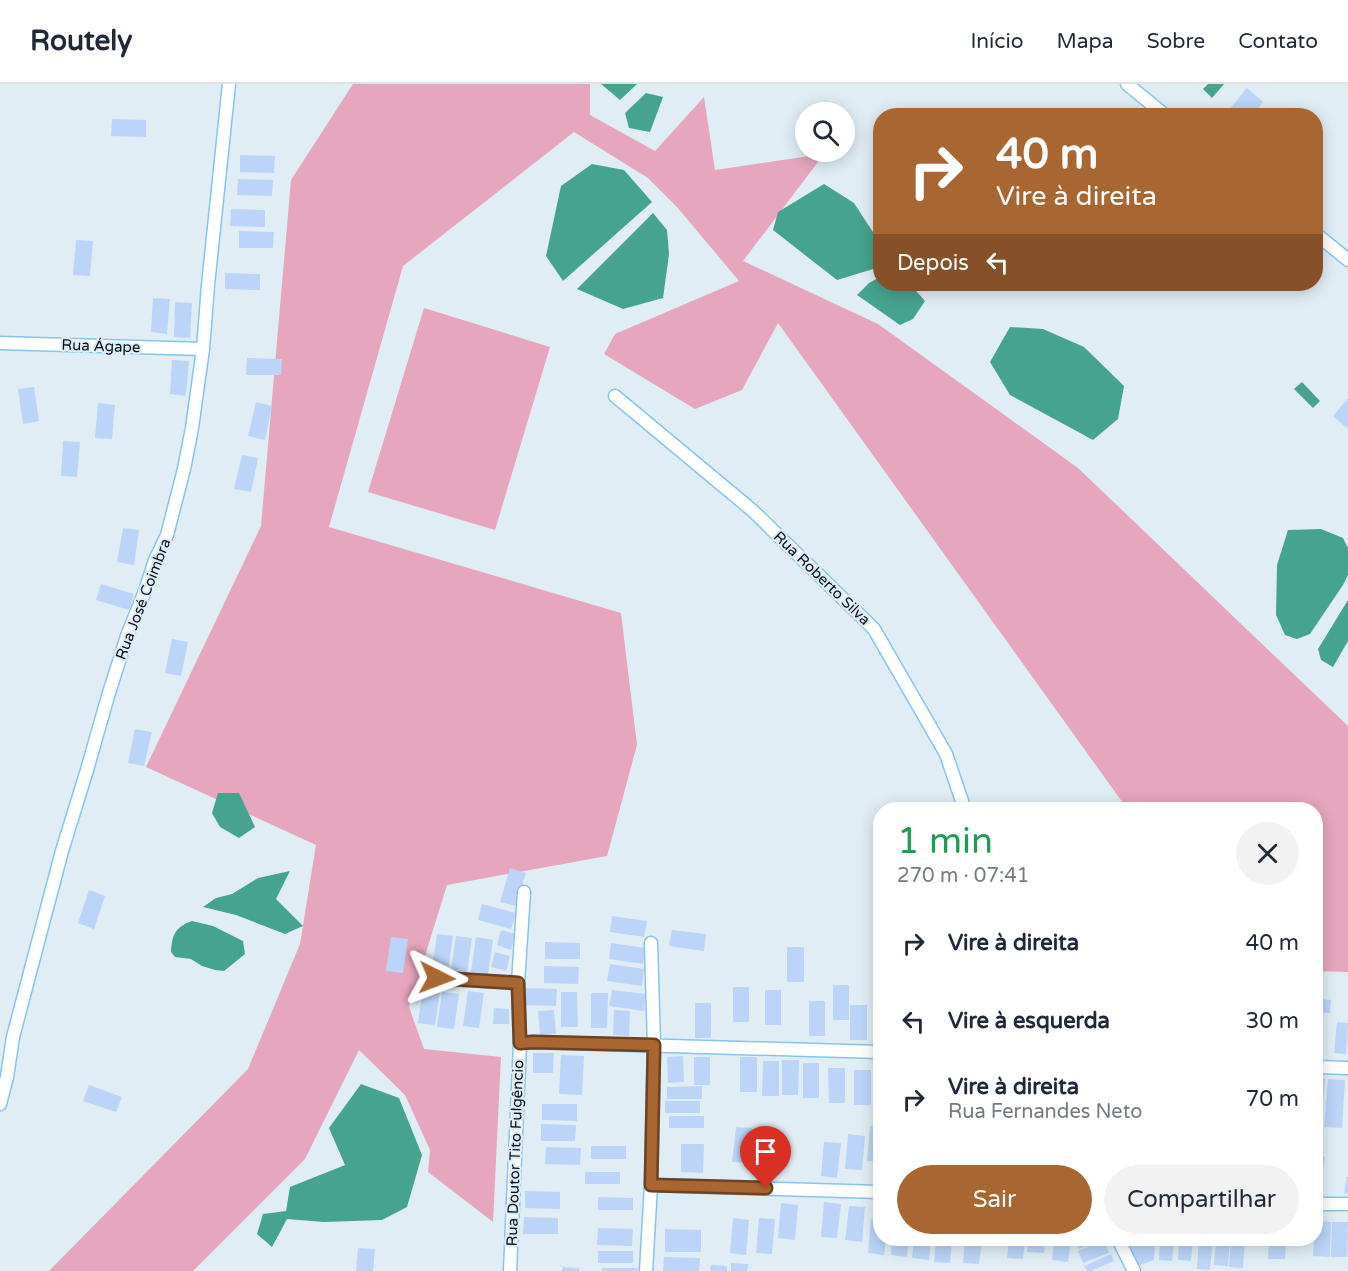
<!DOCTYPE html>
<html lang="pt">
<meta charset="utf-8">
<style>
body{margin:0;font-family:"Varela Round",sans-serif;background:#f2f2f3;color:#1f2937;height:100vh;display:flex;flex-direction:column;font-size:22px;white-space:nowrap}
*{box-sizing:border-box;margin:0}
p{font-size:20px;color:#747a83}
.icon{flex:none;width:33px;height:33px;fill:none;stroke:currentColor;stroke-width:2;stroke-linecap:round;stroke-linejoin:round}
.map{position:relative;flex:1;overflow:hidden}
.details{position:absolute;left:873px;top:718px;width:450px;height:444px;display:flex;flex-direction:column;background:#fff;border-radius:24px;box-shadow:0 3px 15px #0003}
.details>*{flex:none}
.banner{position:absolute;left:873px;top:24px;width:450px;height:183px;border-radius:24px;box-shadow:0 3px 15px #0003;background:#a86632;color:#fff;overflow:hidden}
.fabs{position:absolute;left:795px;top:18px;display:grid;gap:12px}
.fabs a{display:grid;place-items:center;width:60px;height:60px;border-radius:50%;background:#fff;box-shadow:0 3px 15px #0003;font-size:30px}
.pin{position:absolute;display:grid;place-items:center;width:51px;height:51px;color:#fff;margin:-62px -26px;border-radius:50% 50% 50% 0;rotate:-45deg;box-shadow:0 0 6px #0007}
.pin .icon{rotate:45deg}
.me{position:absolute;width:66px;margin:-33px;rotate:93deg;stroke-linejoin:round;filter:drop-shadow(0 0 4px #0008)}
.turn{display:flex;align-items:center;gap:21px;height:126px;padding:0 24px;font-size:27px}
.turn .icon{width:78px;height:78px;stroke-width:2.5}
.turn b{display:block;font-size:42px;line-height:51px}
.then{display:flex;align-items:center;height:57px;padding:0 24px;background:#0003;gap:12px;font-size:22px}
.round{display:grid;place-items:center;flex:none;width:63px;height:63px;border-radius:32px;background:#f2f2f3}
.head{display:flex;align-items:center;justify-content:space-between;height:102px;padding:0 24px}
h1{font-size:36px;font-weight:600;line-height:45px;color:#1e9e55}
.button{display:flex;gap:12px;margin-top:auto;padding:12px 24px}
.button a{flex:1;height:69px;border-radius:36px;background:#a86632;color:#fff;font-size:24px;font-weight:600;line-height:69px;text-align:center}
.button a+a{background:#f2f2f3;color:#1f2937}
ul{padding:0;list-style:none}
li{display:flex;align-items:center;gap:18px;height:78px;padding:0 24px}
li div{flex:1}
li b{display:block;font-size:22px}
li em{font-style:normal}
header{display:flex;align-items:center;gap:36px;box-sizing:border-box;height:84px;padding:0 30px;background:#fff;border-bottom:2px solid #e0e1e3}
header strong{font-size:28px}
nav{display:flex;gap:33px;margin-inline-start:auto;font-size:21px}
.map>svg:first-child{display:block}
.green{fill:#e6a6bd}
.water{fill:#46a38e}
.building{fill:#bbd4f7}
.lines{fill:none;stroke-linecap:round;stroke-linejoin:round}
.minor-casing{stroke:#85c5ed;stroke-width:15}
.minor{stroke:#fff;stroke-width:12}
.route-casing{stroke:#6d4220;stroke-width:15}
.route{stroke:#a86632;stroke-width:10}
.labels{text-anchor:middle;stroke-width:4.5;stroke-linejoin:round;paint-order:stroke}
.street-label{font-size:15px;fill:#00101e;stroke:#e1edf5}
</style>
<header>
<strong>Routely</strong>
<nav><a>Início</a><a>Mapa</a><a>Sobre</a><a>Contato</a></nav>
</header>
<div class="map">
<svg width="1348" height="1187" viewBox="0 0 1348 1187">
<rect width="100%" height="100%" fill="#e1edf5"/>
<!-- green -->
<g class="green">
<polygon points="353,0 590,0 590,31 655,67 704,13 715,86 824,70 743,177 878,240 1078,384 1348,642 1348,888 1316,887 1316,726 1128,726 778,239 742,306 695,325 604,270 615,250 739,197 677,123 648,94 574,48 403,182 329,443 621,529 637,661 607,772 447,801 409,923 424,965 501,973 493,1138 428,1088 430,1066 405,1011 359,966 305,1075 193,1187 49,1187 248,985 300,860 316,761 146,683 261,442 291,96"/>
<polygon points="424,224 550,263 495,446 368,408"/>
</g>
<!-- water -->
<g class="water">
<polygon points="601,0 637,0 620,16"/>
<polygon points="1208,0 1224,0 1212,14 1203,5"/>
<polygon points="646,9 663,13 650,48 629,44 625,29"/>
<polygon points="592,80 624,86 652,118 563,197 546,172 561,102"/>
<polygon points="824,100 854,119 880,159 880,183 837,196 773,146 778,128"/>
<polygon points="653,129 667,146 669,170 663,214 623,225 577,205"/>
<polygon points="880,193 880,200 910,200 925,217 913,235 900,241 857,211 869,199"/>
<polygon points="1010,243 1043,245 1084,263 1124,302 1118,335 1093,356 1010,311 990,278"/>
<polygon points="1302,298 1320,317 1313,324 1294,305"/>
<polygon points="1321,445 1343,454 1348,464 1348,491 1343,501 1310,550 1297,555 1285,551 1276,531 1277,481 1288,446"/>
<polygon points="1348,516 1348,557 1333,583 1321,576 1318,565"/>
<polygon points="218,709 239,709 255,743 239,754 220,743 212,729"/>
<polygon points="290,787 276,815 303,842 285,850 236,831 203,823 216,814 232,810 258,794"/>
<path d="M 192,837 L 213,842 L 243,857 L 245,870 L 224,887 L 215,886 L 202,882 L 191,875 L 175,873 L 171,868 C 172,851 175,843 192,837 Z"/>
<polygon points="361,1000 399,1014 422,1071 407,1123 382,1136 324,1138 287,1135 272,1163 257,1150 263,1130 286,1127 290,1103 345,1081 329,1044"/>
</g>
<!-- building -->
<g class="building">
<polygon points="1247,4 1263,18 1252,32 1224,32"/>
<polygon points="112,35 146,36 146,53 111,52"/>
<polygon points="240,71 275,72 274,89 240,88"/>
<polygon points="238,95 273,96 272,112 237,111"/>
<polygon points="231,125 265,126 265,143 230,142"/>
<polygon points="239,147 274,148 273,164 239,164"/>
<polygon points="76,156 93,157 90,192 73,191"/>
<polygon points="225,189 260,190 260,206 225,205"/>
<polygon points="153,214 170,215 167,250 151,248"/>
<polygon points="175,218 192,219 190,254 174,253"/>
<polygon points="247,274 282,275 281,291 246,291"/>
<polygon points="172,276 189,277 186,312 170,310"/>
<polygon points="34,303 39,337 23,340 18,305"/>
<polygon points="1348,314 1348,345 1333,332"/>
<polygon points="256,318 272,322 265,356 248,352"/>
<polygon points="98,319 115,321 112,355 95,354"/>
<polygon points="63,357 80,358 77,393 61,392"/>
<polygon points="242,371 258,374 251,408 234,405"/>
<polygon points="123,444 139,446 134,481 117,478"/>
<polygon points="101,500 134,510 129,526 96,516"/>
<polygon points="172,555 188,558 181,592 165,589"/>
<polygon points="135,645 152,648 144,682 128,679"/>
<polygon points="510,784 526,789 516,822 500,818"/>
<polygon points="89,806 105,812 94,845 78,839"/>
<polygon points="482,820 516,829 511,845 478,836"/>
<polygon points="612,832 647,837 644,853 610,848"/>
<polygon points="501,846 516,850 511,866 497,861"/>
<polygon points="672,846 706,850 704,867 669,862"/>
<polygon points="437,850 453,852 448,887 432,884"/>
<polygon points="456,852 472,854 467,889 451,887"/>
<polygon points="391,853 408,855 403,889 386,887"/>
<polygon points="476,853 493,856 488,890 471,888"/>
<polygon points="545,858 580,859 580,875 545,875"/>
<polygon points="611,859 646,864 643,880 609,875"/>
<rect x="787" y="863" width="17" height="35"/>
<polygon points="495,868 510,872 506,887 491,883"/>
<polygon points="610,880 644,885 642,902 607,897"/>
<polygon points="544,882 579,883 578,900 544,899"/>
<rect x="833" y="901" width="16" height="35"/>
<rect x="733" y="903" width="16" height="35"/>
<polygon points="423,904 440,907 435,941 418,939"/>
<polygon points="522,904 557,905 556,922 521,921"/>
<polygon points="612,906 646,910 644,927 609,922"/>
<rect x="765" y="906" width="16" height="35"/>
<polygon points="468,907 484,909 479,944 463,942"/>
<polygon points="442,908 459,910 454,945 437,943"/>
<polygon points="561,908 577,908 578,943 561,943"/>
<polygon points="591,909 608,909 607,944 591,944"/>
<polygon points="1316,914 1331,916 1330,929 1316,928"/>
<rect x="809" y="917" width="16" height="35"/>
<rect x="695" y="919" width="16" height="35"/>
<rect x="876" y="920" width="4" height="35"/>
<rect x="850" y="921" width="17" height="35"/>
<polygon points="494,924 509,925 509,940 493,940"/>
<polygon points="554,926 556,950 540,951 538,927"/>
<polygon points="614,926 630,927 629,952 613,951"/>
<polygon points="1337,938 1348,939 1346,970 1334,969"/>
<polygon points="533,969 554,969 553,989 533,989"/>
<polygon points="561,971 584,972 582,1011 559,1010"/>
<polygon points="683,972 684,998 668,999 667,973"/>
<rect x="694" y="973" width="16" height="28"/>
<rect x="740" y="973" width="17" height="35"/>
<polygon points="782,976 799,976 798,1011 782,1011"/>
<polygon points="763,977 779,977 779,1012 762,1012"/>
<rect x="803" y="979" width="16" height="35"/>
<polygon points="828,984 845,984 845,1019 829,1019"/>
<rect x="854" y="986" width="17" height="35"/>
<polygon points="1316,994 1325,995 1321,1043 1316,1043"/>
<rect x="873" y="995" width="7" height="35"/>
<polygon points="1328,995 1345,996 1342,1044 1324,1043"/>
<polygon points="89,1001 122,1013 116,1028 83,1017"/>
<polygon points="702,1002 702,1015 667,1015 667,1003"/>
<rect x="665" y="1017" width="35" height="12"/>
<polygon points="542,1020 577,1020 577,1037 542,1036"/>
<rect x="669" y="1032" width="35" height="12"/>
<polygon points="541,1040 576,1041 575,1057 541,1057"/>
<polygon points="870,1042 880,1043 880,1078 867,1077"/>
<polygon points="736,1043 752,1044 749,1079 732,1078"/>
<polygon points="848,1050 865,1052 862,1086 845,1085"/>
<polygon points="760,1057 777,1059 774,1094 757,1092"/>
<polygon points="824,1058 841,1059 837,1094 821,1092"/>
<polygon points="681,1060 704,1060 703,1089 681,1088"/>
<rect x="591" y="1062" width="35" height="13"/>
<polygon points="546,1063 581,1064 580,1081 545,1080"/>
<polygon points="1316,1071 1325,1073 1320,1107 1316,1106"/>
<rect x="585" y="1088" width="35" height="12"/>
<polygon points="1347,1093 1348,1093 1348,1110 1344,1109"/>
<polygon points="525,1107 560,1108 560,1125 525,1124"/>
<polygon points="598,1113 633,1114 633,1126 598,1126"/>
<polygon points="824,1118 841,1120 837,1154 821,1153"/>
<polygon points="781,1119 798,1121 795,1156 778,1154"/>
<polygon points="849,1122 865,1123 862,1158 845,1156"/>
<polygon points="524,1133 558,1134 558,1150 523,1150"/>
<polygon points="733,1134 749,1136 746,1171 730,1169"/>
<polygon points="759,1134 775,1135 772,1170 756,1169"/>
<polygon points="871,1135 880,1135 880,1155 886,1155 884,1171 868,1169"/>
<polygon points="1316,1137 1331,1138 1330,1173 1313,1172 1314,1155 1316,1155"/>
<polygon points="1332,1138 1348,1138 1347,1173 1331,1173"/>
<polygon points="598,1144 633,1145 632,1162 597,1161"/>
<polygon points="665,1145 701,1146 701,1168 665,1168"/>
<polygon points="892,1155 909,1155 907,1173 891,1171"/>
<polygon points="914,1155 931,1155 929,1176 912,1174"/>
<polygon points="936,1155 952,1155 950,1179 934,1178"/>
<polygon points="965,1155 982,1155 979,1180 963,1179"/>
<polygon points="1009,1155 1025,1155 1023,1175 1007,1174"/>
<polygon points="1029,1155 1045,1155 1044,1169 1027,1168"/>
<polygon points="1054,1155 1071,1155 1068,1178 1052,1176"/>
<polygon points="1075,1155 1104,1155 1079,1165"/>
<polygon points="1126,1155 1155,1155 1154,1176 1138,1182"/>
<polygon points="1160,1155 1174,1155 1172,1177 1159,1176"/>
<polygon points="1179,1155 1193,1155 1191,1177 1178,1176"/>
<polygon points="1199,1155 1213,1155 1210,1186 1197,1185"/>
<polygon points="1216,1155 1230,1155 1228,1182 1214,1181"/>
<polygon points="1231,1155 1245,1155 1243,1184 1229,1183"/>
<polygon points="1269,1155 1286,1155 1285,1175 1268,1175"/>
<polygon points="1104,1156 1109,1169 1083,1179 1078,1167"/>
<polygon points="358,1164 375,1165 373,1187 356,1187"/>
<rect x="598" y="1167" width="35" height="12"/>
<polygon points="1111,1170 1114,1177 1091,1187 1087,1187 1084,1182"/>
<polygon points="664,1173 700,1174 699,1187 663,1187"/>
<polygon points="731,1179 748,1180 747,1187 731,1187"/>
<polygon points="711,1181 727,1182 727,1187 710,1187"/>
<polygon points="563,1183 579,1184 579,1187 562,1187"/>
<rect x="602" y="1184" width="35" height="3"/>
</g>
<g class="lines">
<defs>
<g id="minor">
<polyline points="1127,0 1166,32"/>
<polyline points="1316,150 1348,176"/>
<polyline points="0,259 203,265"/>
<polyline points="615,312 752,426 874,545 946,670 965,726"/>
<polyline points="437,894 518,899"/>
<polyline points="520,959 533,958 880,968"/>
<polyline points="1316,983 1348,984"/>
<polyline points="0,1020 7,993 13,953 62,767 87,686 108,612 127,552 145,507 155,476 167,451 184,385 192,344 203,265 208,201 229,0"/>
<polyline points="651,1101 880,1108"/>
<polyline points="1316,1120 1348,1120"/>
<polyline points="1118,1155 1134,1187"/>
<polyline points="510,1187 520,959 518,899 524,808"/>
<polyline points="646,1187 651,1101 654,961 651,859"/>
</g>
</defs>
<!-- minor casing -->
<use href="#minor" class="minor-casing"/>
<!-- minor -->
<use href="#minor" class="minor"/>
</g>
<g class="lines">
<defs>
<polyline id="route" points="437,894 518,899 520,959 533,958 654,961 651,1101 766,1104"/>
</defs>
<!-- route casing -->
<use href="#route" class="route-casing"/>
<!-- route -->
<use href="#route" class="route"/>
</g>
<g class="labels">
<!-- street labels -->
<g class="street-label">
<text transform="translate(101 262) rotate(2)" y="5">Rua Ágape</text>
<text transform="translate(822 494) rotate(44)" y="5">Rua Roberto Silva</text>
<text transform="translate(143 515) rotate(-69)" y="5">Rua José Coimbra</text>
<text transform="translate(515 1069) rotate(-88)" y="5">Rua Doutor Tito Fulgêncio</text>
</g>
</g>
</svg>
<div class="fabs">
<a><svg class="icon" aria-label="search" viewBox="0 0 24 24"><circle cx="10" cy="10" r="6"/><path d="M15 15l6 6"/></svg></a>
</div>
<div class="pin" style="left:766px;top:1104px;background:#d93025"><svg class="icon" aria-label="arrive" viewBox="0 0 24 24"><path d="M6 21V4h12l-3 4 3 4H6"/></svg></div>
<svg class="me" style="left:437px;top:894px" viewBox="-20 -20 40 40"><path d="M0-17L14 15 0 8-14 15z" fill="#a86632" stroke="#fff" stroke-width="4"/></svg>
<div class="banner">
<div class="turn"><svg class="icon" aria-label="right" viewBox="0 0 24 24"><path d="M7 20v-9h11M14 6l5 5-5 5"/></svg><div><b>40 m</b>Vire à direita</div></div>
<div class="then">Depois<svg class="icon" aria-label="left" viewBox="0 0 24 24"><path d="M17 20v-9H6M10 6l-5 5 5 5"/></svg></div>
</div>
<section class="details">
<div class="head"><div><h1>1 min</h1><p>270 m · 07:41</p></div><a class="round"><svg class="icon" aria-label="close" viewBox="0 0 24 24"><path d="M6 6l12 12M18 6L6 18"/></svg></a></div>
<ul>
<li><svg class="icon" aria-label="right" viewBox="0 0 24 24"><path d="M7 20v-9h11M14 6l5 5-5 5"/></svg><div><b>Vire à direita</b></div><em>40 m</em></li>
<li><svg class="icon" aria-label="left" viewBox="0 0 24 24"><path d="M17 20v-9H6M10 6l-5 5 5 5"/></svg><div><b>Vire à esquerda</b></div><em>30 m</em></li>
<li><svg class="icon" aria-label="right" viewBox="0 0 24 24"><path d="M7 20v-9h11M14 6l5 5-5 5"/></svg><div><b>Vire à direita</b><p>Rua Fernandes Neto</p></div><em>70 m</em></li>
</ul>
<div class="button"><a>Sair</a><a>Compartilhar</a></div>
</section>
</div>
